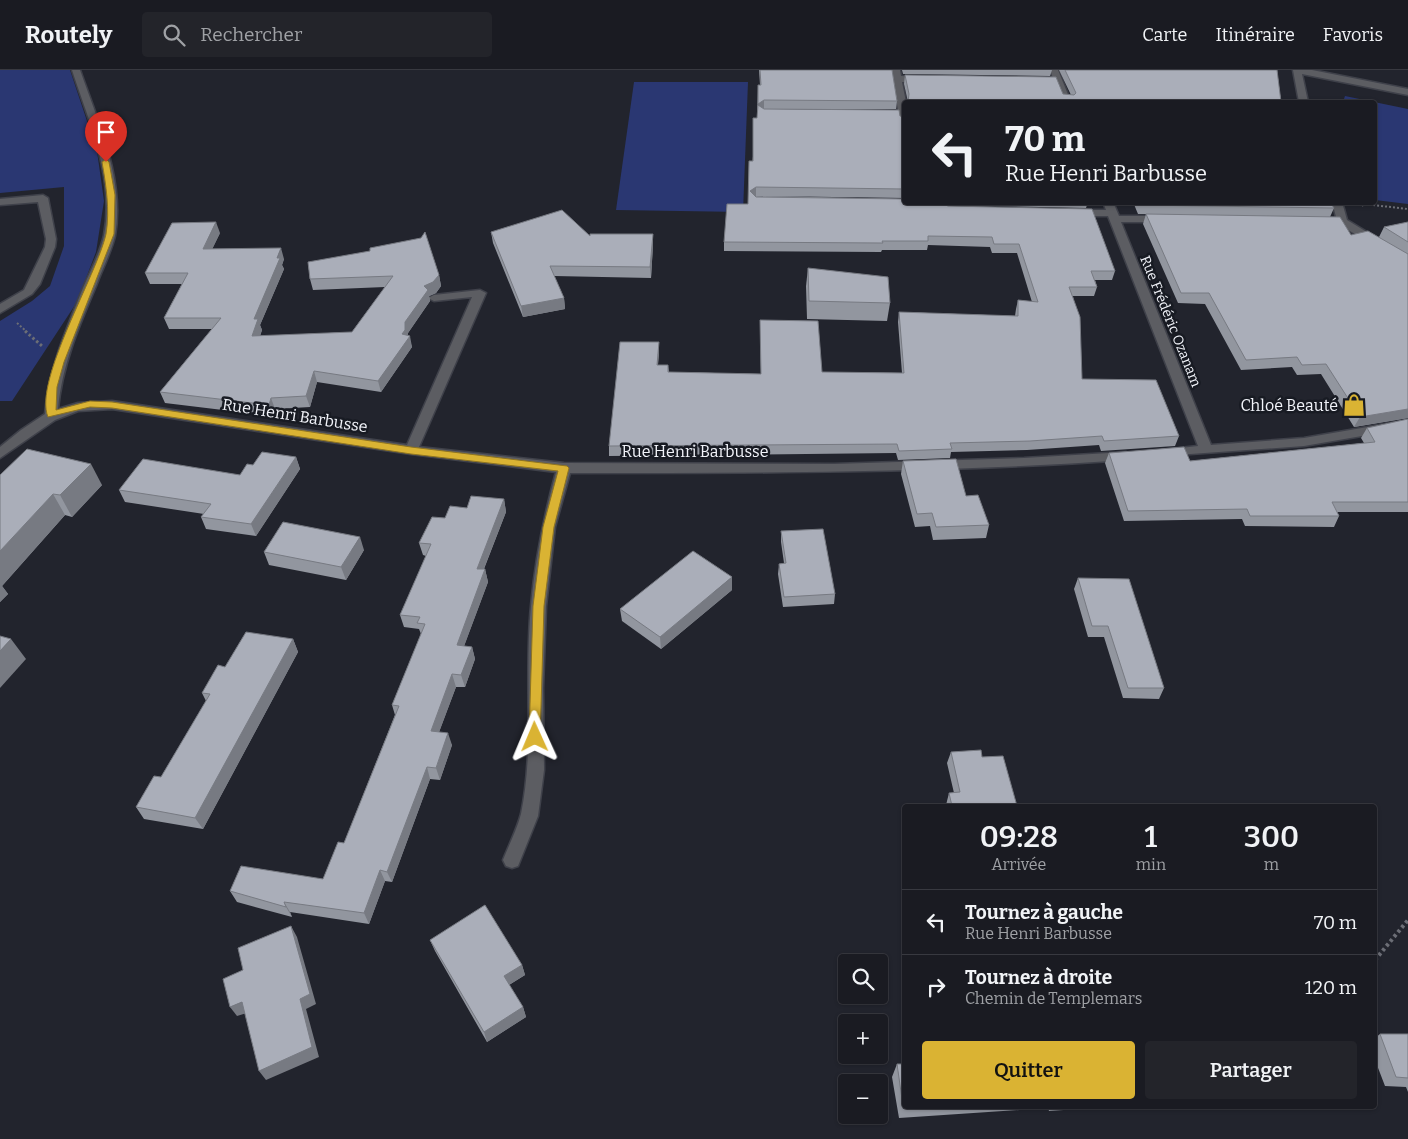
<!DOCTYPE html>
<html lang="fr">
<meta charset="utf-8">
<style>
body{margin:0;font-family:Bitter,serif;background:#23242a;color:#f1f3f6;height:100vh;display:flex;flex-direction:column;font-size:19px;white-space:nowrap}
*{box-sizing:border-box;margin:0}
p{font-size:16px;color:#9fa1a5}
.icon{flex:none;width:28px;height:28px;fill:none;stroke:currentColor;stroke-width:2;stroke-linecap:round;stroke-linejoin:round}
.map{position:relative;flex:1;overflow:hidden}
.panel{position:absolute;left:902px;top:734px;width:475px;height:305px;display:flex;flex-direction:column;background:#1a1b22;border-radius:5px;box-shadow:0 1px 4px #0004,0 0 0 1px #383940}
.panel>*{flex:none}
.guide{position:absolute;left:902px;top:30px;width:475px;height:105px;border-radius:5px;box-shadow:0 1px 4px #0004,0 0 0 1px #383940;background:#1a1b22;color:#f1f3f6;overflow:hidden}
.fabs{position:absolute;left:838px;top:884px;display:grid;gap:10px}
.fabs a{display:grid;place-items:center;width:50px;height:50px;border-radius:5px;background:#1a1b22;box-shadow:0 1px 4px #0004,0 0 0 1px #383940;font-size:25px}
.pin{position:absolute;display:grid;place-items:center;width:42px;height:42px;color:#fff;margin:-51px -21px;border-radius:50% 50% 50% 0;rotate:-45deg;box-shadow:0 0 5px #0007}
.pin .icon{rotate:45deg}
.me{position:absolute;width:55px;margin:-28px;rotate:359deg;stroke-linejoin:round;filter:drop-shadow(0 0 4px #0008)}
.turn{display:flex;align-items:center;gap:18px;height:105px;padding:0 20px;font-size:22px}
.turn .icon{width:65px;height:65px;stroke-width:2.5}
.turn b{display:block;font-size:35px;line-height:42px}
.eta{display:flex;justify-content:space-evenly;align-items:center;height:85px;text-align:center}
.eta b{font-size:30px;font-weight:600;line-height:35px}
.primary-button{display:flex;gap:10px;margin-top:auto;padding:10px 20px}
.primary-button a{flex:1;height:58px;border-radius:5px;background:#dab333;color:#111;font-size:20px;font-weight:600;line-height:58px;text-align:center}
.primary-button a+a{background:#23242a;color:#f1f3f6}
ul{padding:0;list-style:none}
li{display:flex;align-items:center;gap:15px;height:65px;padding:0 20px;border-top:1px solid #383940}
li div{flex:1}
li b{display:block;font-size:19px}
li em{font-style:normal}
header{display:flex;align-items:center;gap:30px;box-sizing:border-box;height:70px;padding:0 25px;background:#1a1b22;border-bottom:1px solid #383940}
header strong{font-size:24px}
nav{display:flex;gap:28px;margin-inline-start:auto;font-size:18px}
.search{width:350px;height:45px;background:#23242a;display:flex;align-items:center;gap:12px;box-sizing:border-box;padding:0 18px;border-radius:5px;color:#9fa1a5;font-size:19px}
.map>svg:first-child{display:block}
.green{fill:#2a3772}
.lines{fill:none;stroke-linecap:round;stroke-linejoin:round}
.minor-casing{stroke:#3f414a;stroke-width:3}
.path-far2{stroke:#6c6e76;stroke-width:2;stroke-dasharray:2 2;stroke-linecap:butt}
.path-far1{stroke:#6c6e76;stroke-width:3;stroke-dasharray:2.5 2.5;stroke-linecap:butt}
.path{stroke:#6c6e76;stroke-width:4;stroke-dasharray:3 3;stroke-linecap:butt}
.minor{fill:#5c5d62;fill-rule:evenodd}
.wall{fill:#92969f}
.shaded-wall{fill:#777a82}
.building{fill:#aaaeb9;stroke:#777a82}
.route{fill:#dab333;stroke:#8e7421}
.labels{text-anchor:middle;stroke-width:5;stroke-linejoin:round;paint-order:stroke}
.far-street-label{font-size:14px;fill:#f2f4fa;stroke:#181b23}
.poi-label{font-size:16px;fill:#f2f4fa;stroke:#181b23;text-anchor:end}
.street-label{font-size:16px;fill:#f2f4fa;stroke:#181b23}
</style>
<header>
<strong>Routely</strong>
<div class="search"><svg class="icon" aria-label="search" viewBox="0 0 24 24"><circle cx="10" cy="10" r="6"/><path d="M15 15l6 6"/></svg>Rechercher</div>
<nav><a>Carte</a><a>Itinéraire</a><a>Favoris</a></nav>
</header>
<div class="map">
<svg width="1408" height="1069" viewBox="0 0 1408 1069">
<rect width="100%" height="100%" fill="#22242d"/>
<!-- green -->
<g class="green">
<polygon points="0,0 70,0 97,81 104,131 96,182 77,232 12,331 0,331 0,251 32,231 50,216 64,176 64,117 0,123"/>
<polygon points="634,12 748,12 743,142 616,140"/>
<polygon points="1345,26 1408,39 1408,134 1375,130 1375,32 1343,32"/>
</g>
<g class="lines">
<defs>
<g id="minor">
<path d="M 72,0 L 80,0 C 98,52 125,110 115,166 C 111,183 102,199 96,216 C 79,256 62,295 58,339 L 78,333 L 112,331 L 407,375 L 472,227 L 434,231 L 428,228 L 434,225 L 480,220 L 486,223 L 419,377 L 564,393 L 834,394 L 1024,388 L 1126,382 L 1133,386 L 1126,390 C 940,403 755,403 570,403 L 555,457 L 546,536 L 543,618 L 544,700 L 538,746 L 518,796 L 512,798 L 506,796 L 503,790 C 509,775 517,759 521,744 C 535,676 524,605 531,536 C 535,490 544,446 556,402 L 411,384 L 112,339 L 78,341 L 55,350 L 0,388 L 0,377 L 21,360 L 45,344 C 49,299 66,260 83,218 C 90,201 100,184 104,165 C 115,109 89,52 72,0 Z"/>
<polygon points="892,0 900,0 901,6 924,7 929,10 924,13 902,12 906,32 905,57 900,54"/>
<polygon points="1050,0 1058,0 1071,32 1062,32"/>
<polygon points="1293,0 1312,0 1408,19 1408,25 1302,4 1308,32 1299,32"/>
<polygon points="43,125 48,128 56,169 55,177 40,214 32,224 0,243 0,234 24,220 45,177 46,169 38,132 0,135 0,129"/>
<polygon points="1103,132 1113,132 1119,146 1163,146 1168,149 1163,152 1121,152 1211,375 1304,368 1408,350 1408,358 1304,376 1162,386 1160,383 1162,380 1198,376 1108,146 1073,146 1068,143 1073,140 1106,140"/>
<polygon points="1332,132 1342,132 1347,150 1408,187 1408,195 1338,154"/>
</g>
</defs>
<!-- minor casing -->
<use href="#minor" class="minor-casing"/>
<!-- path-far2 -->
<g class="path-far2">
<polyline points="1362,136 1364,134 1408,139"/>
<polyline points="17,253 27,262"/>
</g>
<!-- path-far1 -->
<polyline class="path-far1" points="25,261 42,276"/>
<!-- path -->
<polyline class="path" points="1375,890 1408,850"/>
<!-- minor -->
<use href="#minor" class="minor"/>
</g>
<!-- wall -->
<g class="wall">
<polygon points="759,0 892,0 897,31 896,39 763,39 900,46 905,48 905,128 756,126 905,129 1115,201 1112,210 1095,210 1097,217 1094,226 1073,226 1082,309 1179,366 1175,376 1101,381 1099,375 1027,380 951,382 950,388 898,390 896,383 609,386 609,376 659,282 658,295 668,295 669,302 761,304 760,250 822,302 902,303 898,252 899,242 1015,246 1016,239 1018,230 1032,232 1017,183 992,183 990,177 928,175 927,180 882,180 881,182 724,181 724,172 748,134 757,48 758,15 760,15"/>
<polygon points="902,0 1052,0 1050,6 903,4"/>
<polygon points="1059,0 1277,0 1281,32 908,32 904,14 905,5 1071,25"/>
<polygon points="941,132 1088,132 1086,138 947,135"/>
<polygon points="1133,132 1330,132 1334,138 1330,147 1351,165 1379,167 1384,157 1408,152 1408,442 1337,442 1339,446 1334,457 1245,456 1242,449 1124,451 1105,393 1109,383 1190,391 1364,373 1361,368 1367,358 1408,349 1408,348 1354,357 1321,304 1297,305 1292,297 1241,300 1205,234 1178,233 1143,154 1146,144 1138,144"/>
<polygon points="491,162 590,166 653,164 653,175 651,208 554,206 564,228 565,239 523,247 493,173"/>
<polygon points="220,163 212,179 284,189 282,195 284,199 260,255 262,260 260,266 352,262 385,217 313,220 310,209 308,192 439,205 441,216 436,223 429,226 430,231 408,263 408,265 412,277 381,322 317,312 310,337 275,339 273,346 165,333 160,322 212,259 169,259 164,248 182,214 150,214 145,203"/>
<polygon points="808,198 890,233 887,251 807,249 806,216"/>
<polygon points="296,387 300,399 256,466 206,459 201,447 204,444 125,432 119,420 240,405 253,395"/>
<polygon points="903,391 966,426 989,455 986,468 933,470 930,456 915,457 901,404"/>
<polygon points="0,405 102,415 72,447 65,445 2,516 8,524 0,532"/>
<polygon points="504,429 506,442 484,499 485,499 488,512 464,576 472,577 475,589 465,617 456,617 439,662 452,675 440,710 430,709 392,812 385,811 369,854 290,842 292,847 237,832 230,821 323,809 344,773 395,645 392,635 421,564 419,559 404,557 400,545 426,486 423,485 419,473 445,448 467,438"/>
<polygon points="781,461 835,524 834,534 783,537 778,504 779,494 784,493 781,472"/>
<polygon points="364,480 346,510 269,495 264,482"/>
<polygon points="1078,508 1164,618 1159,629 1123,628 1104,567 1088,567 1074,519"/>
<polygon points="732,520 661,579 622,551 620,539"/>
<polygon points="293,569 298,582 203,759 144,749 136,737 161,707 206,631 202,623 225,597"/>
<polygon points="951,682 982,687 1017,736 946,736 946,735 949,723 954,723 947,693"/>
<polygon points="905,866 905,905 901,881"/>
<polygon points="430,870 522,895 525,905 509,915 523,937 526,947 487,972 435,881"/>
<polygon points="1380,964 1408,964 1408,1022 1406,1017 1385,1016 1375,990 1375,968"/>
<polygon points="897,994 905,1036 1080,1036 1078,1039 1049,1041 1048,1038 899,1048 892,1007"/>
</g>
<!-- shaded-wall -->
<g class="shaded-wall">
<polygon points="764,30 764,38 757,42 758,34"/>
<polygon points="756,117 756,126 749,130 750,121"/>
<polygon points="216,152 220,163 207,190 203,179"/>
<polygon points="653,164 653,175 651,208 650,197"/>
<polygon points="281,178 284,189 282,195 284,199 260,255 262,260 256,277 252,266 254,249"/>
<polygon points="439,205 441,216 436,223 429,226 430,231 408,263 408,269 410,266 412,277 381,322 378,311 402,264 405,252 424,216"/>
<polygon points="564,228 565,239 523,247 521,236"/>
<polygon points="659,272 659,282 657,305 657,295"/>
<polygon points="314,301 317,312 310,337 306,326"/>
<polygon points="271,328 275,339 273,346 269,335"/>
<polygon points="1408,339 1408,348 1354,357 1360,347"/>
<polygon points="296,387 300,399 256,466 251,454"/>
<polygon points="91,394 102,415 72,447 60,425"/>
<polygon points="53,424 65,445 2,516 8,524 0,532 0,481"/>
<polygon points="504,429 506,442 479,511 477,499"/>
<polygon points="360,467 364,480 346,510 341,497"/>
<polygon points="485,499 488,512 460,587 457,575"/>
<polygon points="732,507 732,520 661,579 660,567"/>
<polygon points="11,569 26,589 0,618 0,581"/>
<polygon points="293,569 298,582 203,759 195,748"/>
<polygon points="472,577 475,589 465,617 461,605"/>
<polygon points="452,604 456,617 435,673 431,661"/>
<polygon points="448,663 452,675 440,710 436,698"/>
<polygon points="427,697 430,709 392,812 387,802"/>
<polygon points="380,800 385,811 369,854 364,843"/>
<polygon points="284,832 290,842 292,847 286,837"/>
<polygon points="291,856 297,867 316,934 306,939 319,987 266,1010 259,1001 300,929"/>
<polygon points="522,895 525,905 507,916 504,906"/>
<polygon points="242,932 250,942 237,946 230,937"/>
<polygon points="523,937 526,947 487,972 484,962"/>
</g>
<!-- building -->
<g class="building">
<polygon points="760,0 892,0 897,31 764,30 758,34 758,15 761,15"/>
<polygon points="1065,0 1277,0 1281,32 908,32 909,24 905,5 1056,7 1063,24 1074,25 1076,23"/>
<polygon points="758,35 764,39 899,40 900,46 905,48 905,119 756,117 750,121 756,127 905,129 905,132 938,132 948,136 1092,139 1115,201 1091,201 1097,217 1069,217 1080,247 1082,309 1156,310 1179,366 1104,371 1102,366 1030,371 950,373 952,379 899,381 897,374 609,376 620,272 659,272 657,295 668,295 668,302 761,304 760,250 818,251 822,302 904,303 899,242 1018,246 1018,230 1038,232 1019,174 994,174 992,167 928,166 928,171 882,171 883,173 724,172 727,134 748,134 749,91 753,91 753,48 757,48"/>
<polygon points="1140,132 1330,132 1334,138 1141,135"/>
<polygon points="562,140 590,166 590,164 653,164 650,197 550,196 564,228 521,236 491,162"/>
<polygon points="1146,144 1340,147 1351,165 1368,161 1408,184 1408,339 1360,347 1326,294 1302,295 1297,287 1246,290 1209,223 1181,223"/>
<polygon points="216,152 203,179 281,178 277,188 280,188 254,249 258,249 252,266 352,262 393,206 310,209 308,192 370,181 370,178 421,168 425,162 439,205 433,212 424,216 428,220 405,252 405,260 402,264 410,266 378,311 314,301 306,326 271,328 269,335 160,322 221,248 164,248 188,203 145,203 172,153"/>
<polygon points="1408,152 1408,172 1384,157"/>
<polygon points="808,198 888,207 890,233 809,231"/>
<polygon points="1408,349 1408,432 1332,432 1339,446 1250,446 1247,439 1128,441 1109,383 1184,377 1190,391 1375,372 1367,358"/>
<polygon points="27,379 91,394 60,425 53,424 0,481 0,405"/>
<polygon points="262,382 296,387 251,454 201,447 211,434 119,420 143,389 240,405 247,394 253,395"/>
<polygon points="956,389 966,426 978,425 989,455 936,457 932,443 917,444 903,391"/>
<polygon points="471,426 504,429 477,499 485,499 457,575 472,577 461,605 452,604 431,661 448,663 436,698 427,697 387,802 380,800 364,843 284,832 286,837 230,821 241,796 323,809 338,772 344,773 399,636 392,635 425,554 417,553 420,547 400,545 431,474 419,473 432,447 445,448 450,436 467,438"/>
<polygon points="283,452 360,467 341,497 264,482"/>
<polygon points="823,459 835,524 784,527 779,494 786,493 781,461"/>
<polygon points="693,481 732,507 660,567 620,539"/>
<polygon points="1078,508 1129,509 1164,618 1128,618 1108,556 1092,556"/>
<polygon points="246,562 293,569 195,748 136,737 154,706 161,707 210,624 202,623 218,595 225,597"/>
<polygon points="0,566 11,569 0,581"/>
<polygon points="981,680 982,687 1003,686 1017,736 952,736 949,723 960,722 951,682"/>
<polygon points="485,835 522,895 504,906 523,937 484,962 430,870"/>
<polygon points="291,856 310,924 300,929 312,977 259,1001 242,932 230,937 223,909 243,900 238,878"/>
<polygon points="1380,964 1408,964 1408,1008 1396,1007"/>
<polygon points="897,994 905,994 905,1036 903,1036"/>
</g>
<!-- route -->
<path class="route" d="M 106,89 L 109,92 L 115,125 L 114,164 L 64,292 L 57,317 L 56,340 L 90,331 L 112,332 L 411,377 L 567,396 L 569,398 L 554,457 L 544,536 L 540,671 L 535,672 L 529,667 L 533,536 L 543,457 L 558,401 L 411,384 L 112,338 L 90,337 L 48,347 C 33,311 97,205 106,164 C 110,140 106,115 102,92 Z"/>
<!-- icons -->
<defs>
<symbol id="shop-bare" viewBox="-9 -9 18 18"><path d="M-5-2.5h2.3a2.7 3.5 0 0 1 5.4 0H5L5.5 6h-11ZM-1.5-2.5h3a1.5 2.3 0 0 0-3 0Z" fill="#dab333" stroke="#181b23" stroke-width="2.5" paint-order="stroke"/></symbol>
</defs>
<g fill-rule="evenodd">
<use href="#shop-bare" x="1338" y="319" width="32" height="32"/>
</g>
<g class="labels">
<!-- far-street labels -->
<g class="far-street-label">
<text transform="translate(1171 251) rotate(68)" y="5">Rue Frédéric Ozanam</text>
</g>
<!-- poi labels -->
<g class="poi-label">
<text x="1338" y="341">Chloé Beauté</text>
</g>
<!-- street labels -->
<g class="street-label">
<text transform="translate(295 345) rotate(9)" y="6">Rue Henri Barbusse</text>
<text x="695" y="387">Rue Henri Barbusse</text>
</g>
</g>
</svg>
<div class="fabs">
<a><svg class="icon" aria-label="search" viewBox="0 0 24 24"><circle cx="10" cy="10" r="6"/><path d="M15 15l6 6"/></svg></a>
<a>+</a>
<a>−</a>
</div>
<div class="pin" style="left:106px;top:92px;background:#d93025"><svg class="icon" aria-label="arrive" viewBox="0 0 24 24"><path d="M6 21V4h12l-3 4 3 4H6"/></svg></div>
<svg class="me" style="left:535px;top:667px" viewBox="-20 -20 40 40"><path d="M0-17L14 15 0 8-14 15z" fill="#dab333" stroke="#fff" stroke-width="4"/></svg>
<div class="guide">
<div class="turn"><svg class="icon" aria-label="left" viewBox="0 0 24 24"><path d="M17 20v-9H6M10 6l-5 5 5 5"/></svg><div><b>70 m</b>Rue Henri Barbusse</div></div>
</div>
<section class="panel">
<div class="eta">
<div><b>09:28</b><p>Arrivée</p></div>
<div><b>1</b><p>min</p></div>
<div><b>300</b><p>m</p></div>
</div>
<ul>
<li><svg class="icon" aria-label="left" viewBox="0 0 24 24"><path d="M17 20v-9H6M10 6l-5 5 5 5"/></svg><div><b>Tournez à gauche</b><p>Rue Henri Barbusse</p></div><em>70 m</em></li>
<li><svg class="icon" aria-label="right" viewBox="0 0 24 24"><path d="M7 20v-9h11M14 6l5 5-5 5"/></svg><div><b>Tournez à droite</b><p>Chemin de Templemars</p></div><em>120 m</em></li>
</ul>
<div class="primary-button"><a>Quitter</a><a>Partager</a></div>
</section>
</div>
